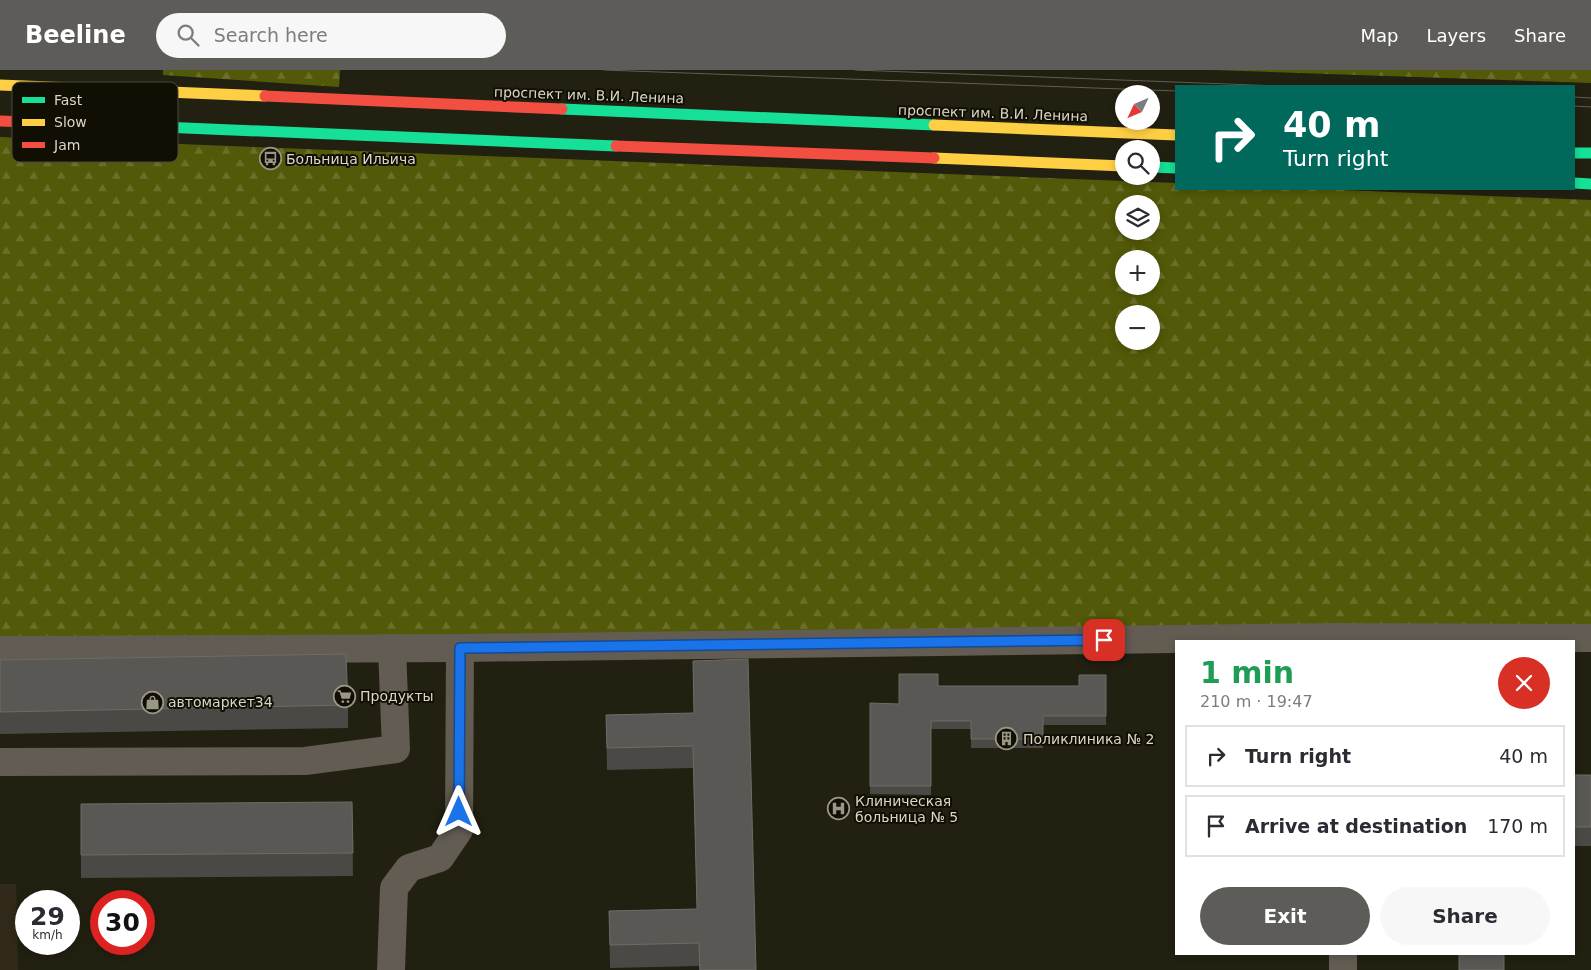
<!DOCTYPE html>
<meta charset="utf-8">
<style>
body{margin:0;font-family:"DejaVu Sans",sans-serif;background:#f7f7f7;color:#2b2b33;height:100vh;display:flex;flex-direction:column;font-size:19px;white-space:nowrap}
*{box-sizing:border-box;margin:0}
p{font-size:16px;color:#7c7c81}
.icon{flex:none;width:28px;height:28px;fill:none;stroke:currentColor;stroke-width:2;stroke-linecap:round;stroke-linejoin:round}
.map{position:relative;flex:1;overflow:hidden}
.sheet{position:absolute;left:1175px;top:570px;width:400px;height:315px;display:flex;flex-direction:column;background:#fff;border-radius:0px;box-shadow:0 2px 8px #0003}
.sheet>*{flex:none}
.banner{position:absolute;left:1175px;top:15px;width:400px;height:105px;border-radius:0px;box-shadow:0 2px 8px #0003;background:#00695c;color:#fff;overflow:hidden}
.needle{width:32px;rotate:226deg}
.controls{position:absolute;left:1115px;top:15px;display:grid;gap:10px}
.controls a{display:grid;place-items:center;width:45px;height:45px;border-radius:50%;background:#fff;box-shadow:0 2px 8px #0003;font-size:25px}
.speed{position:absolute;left:15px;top:820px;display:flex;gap:10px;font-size:25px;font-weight:700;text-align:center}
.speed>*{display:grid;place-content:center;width:65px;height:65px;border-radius:50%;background:#fff;box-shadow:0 2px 8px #0003;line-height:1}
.speed small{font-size:12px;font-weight:400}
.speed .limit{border:8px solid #d22;background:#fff;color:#111}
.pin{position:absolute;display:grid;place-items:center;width:42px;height:42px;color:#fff;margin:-21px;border-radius:10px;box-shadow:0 2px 8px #0006}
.me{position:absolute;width:55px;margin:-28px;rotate:0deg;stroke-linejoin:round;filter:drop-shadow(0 0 4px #0008)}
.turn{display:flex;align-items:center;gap:18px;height:105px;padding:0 25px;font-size:22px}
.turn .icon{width:65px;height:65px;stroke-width:2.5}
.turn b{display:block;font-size:35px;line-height:42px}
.round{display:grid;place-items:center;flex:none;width:52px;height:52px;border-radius:26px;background:#f7f7f7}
.headline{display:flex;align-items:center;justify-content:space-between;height:85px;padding:0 25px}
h1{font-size:30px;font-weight:800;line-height:38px;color:#1e9e55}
.primary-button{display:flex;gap:10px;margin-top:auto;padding:10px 25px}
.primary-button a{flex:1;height:58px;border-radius:30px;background:#5d5c59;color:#fff;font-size:20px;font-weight:800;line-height:58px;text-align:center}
.primary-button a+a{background:#f7f7f7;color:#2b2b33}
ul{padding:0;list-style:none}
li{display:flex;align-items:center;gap:15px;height:62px;margin:0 10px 8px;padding:0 15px;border:2px solid #e1e1e2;border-radius:0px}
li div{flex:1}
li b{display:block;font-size:19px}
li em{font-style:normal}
header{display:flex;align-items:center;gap:30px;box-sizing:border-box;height:70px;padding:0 25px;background:#5d5c59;color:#fff}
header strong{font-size:24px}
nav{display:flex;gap:28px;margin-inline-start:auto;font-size:18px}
.search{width:350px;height:45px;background:#f7f7f7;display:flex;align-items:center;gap:12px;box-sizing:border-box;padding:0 18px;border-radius:28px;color:#7c7c81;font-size:19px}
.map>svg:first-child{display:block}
.education{fill:#312a1a}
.forest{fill:url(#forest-firs);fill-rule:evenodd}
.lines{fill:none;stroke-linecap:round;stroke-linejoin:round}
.street{stroke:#635c53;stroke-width:28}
.fast{stroke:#16e098;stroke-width:11}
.slow{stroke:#ffcf43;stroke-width:11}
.jam{stroke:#f24e42;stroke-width:11}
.tram{stroke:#635e53;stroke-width:1}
.wall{fill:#4b4946}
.building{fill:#5a5854;stroke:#6e6c66}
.route-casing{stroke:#114b97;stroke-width:12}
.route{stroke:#1a73e8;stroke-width:9}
.labels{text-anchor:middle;stroke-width:4;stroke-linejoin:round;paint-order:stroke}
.street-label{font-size:14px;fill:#dad7c7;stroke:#110e04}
.poi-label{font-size:14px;fill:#dad7c7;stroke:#110e04;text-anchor:start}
.key{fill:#110e04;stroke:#4d4a3e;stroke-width:1}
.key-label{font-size:14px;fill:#dad7c7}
</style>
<header>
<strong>Beeline</strong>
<div class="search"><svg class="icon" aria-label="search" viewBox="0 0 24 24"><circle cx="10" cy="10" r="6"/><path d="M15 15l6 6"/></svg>Search here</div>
<nav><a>Map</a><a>Layers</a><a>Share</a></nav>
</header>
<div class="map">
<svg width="1591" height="900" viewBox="0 0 1591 900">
<defs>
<pattern id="forest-firs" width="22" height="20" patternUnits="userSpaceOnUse" patternTransform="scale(1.25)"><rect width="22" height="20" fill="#525908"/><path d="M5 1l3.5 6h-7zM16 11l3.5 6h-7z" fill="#6a702a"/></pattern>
</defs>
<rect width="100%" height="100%" fill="#222011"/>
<!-- education -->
<polygon class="education" points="0,814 16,814 18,900 0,900"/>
<!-- forest -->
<g class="forest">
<polygon points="163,0 340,0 339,17 163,5"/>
<polygon points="1214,0 1591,0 1591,13"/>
<path d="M 0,67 L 1176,113 L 1176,119 L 1317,119 L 1591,130 L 1591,560 L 0,569 ZM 1124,134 L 1151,134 L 1151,161 L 1124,161 ZM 1124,189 L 1151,189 L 1151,216 L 1124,216 ZM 1124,244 L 1151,244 L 1151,271 L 1124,271 Z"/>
</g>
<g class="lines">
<!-- street -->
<g class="street">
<polyline points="0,580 460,578 1337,567 1591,568"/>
<polyline points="0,692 305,691 396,679 392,578"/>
<polyline points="1343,884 1343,900"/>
<polyline points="391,900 394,818 409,798 440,788 459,760 460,578"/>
</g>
<!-- fast -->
<g class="fast">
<polyline points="562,39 934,55"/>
<polyline points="162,57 616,76"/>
<polyline points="1574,83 1591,83"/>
<polyline points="1151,97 1176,98"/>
<polyline points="1574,113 1591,114"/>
</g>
<!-- slow -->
<g class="slow">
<polyline points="0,15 265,26"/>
<polyline points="934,55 1176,65"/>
<polyline points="934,88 1124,96"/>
</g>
<!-- jam -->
<g class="jam">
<polyline points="265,26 562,39"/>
<polyline points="0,51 162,57"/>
<polyline points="616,76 934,88"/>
</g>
<!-- tram -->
<g class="tram">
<polyline points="604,0 1176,21"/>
<polyline points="855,0 1280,16"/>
<polyline points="1574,27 1591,28"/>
<polyline points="1574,36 1591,37"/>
</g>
</g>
<!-- wall -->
<g class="wall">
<polygon points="0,590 348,635 348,658 0,664"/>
<polygon points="693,591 756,900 699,900 699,896 610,898 609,841 697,839 693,698 607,700 606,645 694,643"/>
<polygon points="1106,605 1106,655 1043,655 1043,678 971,678 971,659 931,659 931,725 870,724 870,633 899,634 938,616 1079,616"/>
<rect x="1574" y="705" width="17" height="71"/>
<polygon points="352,732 353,806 81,808 81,734"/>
</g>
<!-- building -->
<g class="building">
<polygon points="346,584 348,635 0,642 0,590"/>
<polygon points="748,589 756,900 700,900 699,873 610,875 609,841 697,839 693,676 607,678 606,645 694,643 693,591"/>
<polygon points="899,604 938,604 938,616 1079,616 1079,605 1106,605 1106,646 1043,646 1043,669 971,669 971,651 931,651 931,716 870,716 870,633 899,634"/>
<rect x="1574" y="705" width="17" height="52"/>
<polygon points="352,732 353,783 81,785 81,734"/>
<rect x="1459" y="884" width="45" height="16"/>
</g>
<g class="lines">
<defs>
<polyline id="route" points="459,742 460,578 1104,570"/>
</defs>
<!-- route casing -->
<use href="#route" class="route-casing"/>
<!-- route -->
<use href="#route" class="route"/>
</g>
<!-- icons -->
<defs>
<symbol id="bus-ring" viewBox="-11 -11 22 22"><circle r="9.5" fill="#110e04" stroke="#9a9787" stroke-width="1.5"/><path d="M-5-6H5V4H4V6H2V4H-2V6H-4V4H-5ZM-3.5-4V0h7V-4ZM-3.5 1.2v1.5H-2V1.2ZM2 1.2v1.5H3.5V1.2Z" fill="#9a9787"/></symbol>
<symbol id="supermarket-ring" viewBox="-11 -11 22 22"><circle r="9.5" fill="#110e04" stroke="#9a9787" stroke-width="1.5"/><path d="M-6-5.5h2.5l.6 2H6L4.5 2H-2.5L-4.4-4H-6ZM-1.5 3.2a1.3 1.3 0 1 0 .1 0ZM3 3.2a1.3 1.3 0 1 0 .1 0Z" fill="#9a9787"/></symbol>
<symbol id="shop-ring" viewBox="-11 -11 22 22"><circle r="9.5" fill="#110e04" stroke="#9a9787" stroke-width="1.5"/><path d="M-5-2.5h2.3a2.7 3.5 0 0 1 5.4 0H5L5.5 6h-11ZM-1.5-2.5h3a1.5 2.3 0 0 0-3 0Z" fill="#9a9787"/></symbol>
<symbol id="building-ring" viewBox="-11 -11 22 22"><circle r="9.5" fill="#110e04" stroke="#9a9787" stroke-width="1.5"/><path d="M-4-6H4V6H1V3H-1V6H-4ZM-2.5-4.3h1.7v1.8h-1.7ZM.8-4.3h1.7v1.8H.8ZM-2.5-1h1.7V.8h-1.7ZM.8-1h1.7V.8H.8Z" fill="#9a9787"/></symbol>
<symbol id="hospital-ring" viewBox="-11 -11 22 22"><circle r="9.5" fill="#110e04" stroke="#9a9787" stroke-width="1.5"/><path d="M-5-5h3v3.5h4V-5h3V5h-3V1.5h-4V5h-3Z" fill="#9a9787"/></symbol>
</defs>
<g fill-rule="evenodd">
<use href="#bus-ring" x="258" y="76" width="25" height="25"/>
<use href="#supermarket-ring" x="332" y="614" width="25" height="25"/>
<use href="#shop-ring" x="140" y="620" width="25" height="25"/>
<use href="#building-ring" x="994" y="656" width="25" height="25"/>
<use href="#hospital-ring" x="826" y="726" width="25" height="25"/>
</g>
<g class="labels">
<!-- street labels -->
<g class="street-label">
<text transform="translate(589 25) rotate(2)" y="5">проспект им. В.И. Ленина</text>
<text transform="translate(993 43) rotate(2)" y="5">проспект им. В.И. Ленина</text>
</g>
<!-- poi labels -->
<g class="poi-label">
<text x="286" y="94">Больница Ильича</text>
<text x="360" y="631">Продукты</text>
<text x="168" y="637">автомаркет34</text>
<text x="1023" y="674">Поликлиника № 2</text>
<text x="855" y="736">Клиническая<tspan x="855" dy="16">больница № 5</tspan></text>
</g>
</g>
<!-- legend -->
<rect x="12" y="12" width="166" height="80" rx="8" class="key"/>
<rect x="22" y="27" width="23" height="6" fill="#16e098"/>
<rect x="22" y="49" width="23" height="7" fill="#ffcf43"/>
<rect x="22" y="72" width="23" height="6" fill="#f24e42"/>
<g class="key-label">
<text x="54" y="35">Fast</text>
<text x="54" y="57">Slow</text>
<text x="54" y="80">Jam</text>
</g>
</svg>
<div class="controls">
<a><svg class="needle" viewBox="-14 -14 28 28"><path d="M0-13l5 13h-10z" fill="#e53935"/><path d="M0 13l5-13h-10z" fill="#7c7c81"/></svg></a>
<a><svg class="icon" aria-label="search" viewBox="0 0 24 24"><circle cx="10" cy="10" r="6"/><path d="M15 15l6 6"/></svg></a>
<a><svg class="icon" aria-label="layers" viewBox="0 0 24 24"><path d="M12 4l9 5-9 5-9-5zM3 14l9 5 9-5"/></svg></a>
<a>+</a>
<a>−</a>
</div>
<div class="speed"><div>29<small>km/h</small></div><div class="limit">30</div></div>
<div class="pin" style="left:1104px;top:570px;background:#d93025"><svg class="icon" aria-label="arrive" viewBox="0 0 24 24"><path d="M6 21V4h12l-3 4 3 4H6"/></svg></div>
<svg class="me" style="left:459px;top:742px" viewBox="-20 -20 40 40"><path d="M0-17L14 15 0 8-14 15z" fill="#1a73e8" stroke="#fff" stroke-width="4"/></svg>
<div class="banner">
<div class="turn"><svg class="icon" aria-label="right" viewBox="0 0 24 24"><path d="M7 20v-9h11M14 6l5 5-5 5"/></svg><div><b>40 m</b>Turn right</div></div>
</div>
<section class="sheet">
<div class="headline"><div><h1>1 min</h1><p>210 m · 19:47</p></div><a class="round" style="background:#d93025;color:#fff"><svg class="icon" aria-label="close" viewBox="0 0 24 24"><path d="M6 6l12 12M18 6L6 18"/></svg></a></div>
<ul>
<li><svg class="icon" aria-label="right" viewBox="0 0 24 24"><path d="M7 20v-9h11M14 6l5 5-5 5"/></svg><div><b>Turn right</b></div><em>40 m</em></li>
<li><svg class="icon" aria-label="arrive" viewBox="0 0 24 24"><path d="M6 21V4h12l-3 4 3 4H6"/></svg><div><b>Arrive at destination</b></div><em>170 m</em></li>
</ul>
<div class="primary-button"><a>Exit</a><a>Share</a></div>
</section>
</div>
